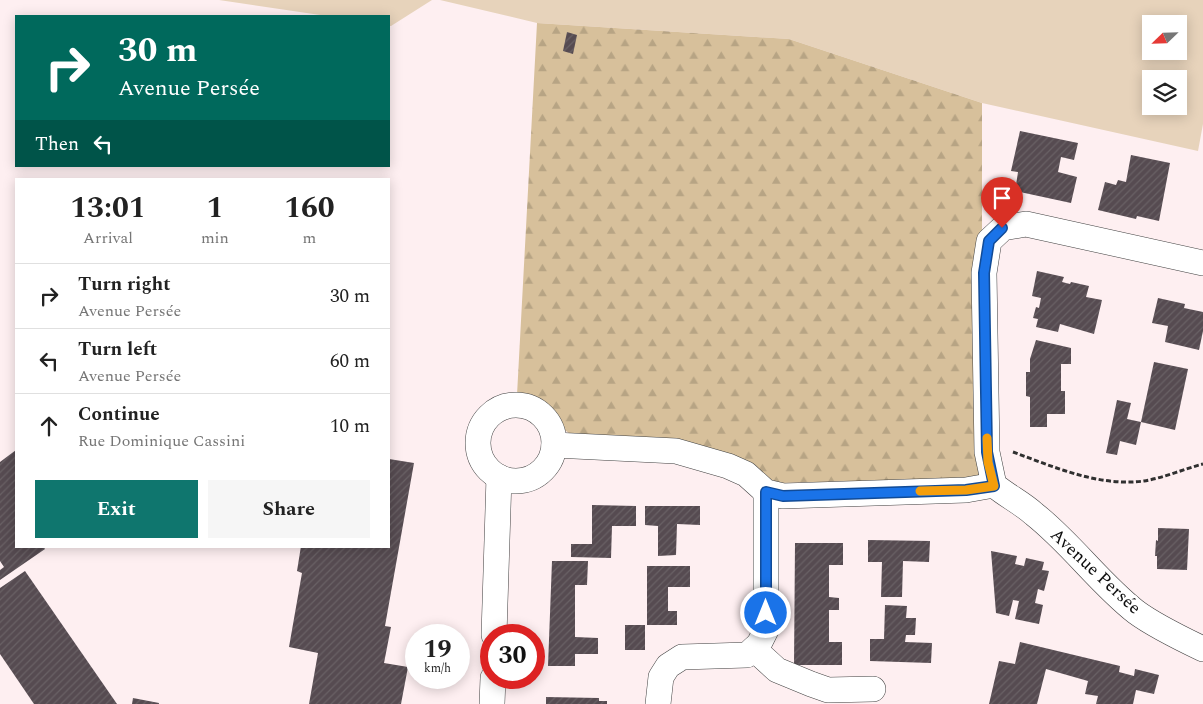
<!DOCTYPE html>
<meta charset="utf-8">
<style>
body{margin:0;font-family:Spectral,serif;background:#f6f6f6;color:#222;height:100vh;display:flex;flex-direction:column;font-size:19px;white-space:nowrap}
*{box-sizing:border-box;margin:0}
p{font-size:16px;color:#767676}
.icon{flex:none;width:28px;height:28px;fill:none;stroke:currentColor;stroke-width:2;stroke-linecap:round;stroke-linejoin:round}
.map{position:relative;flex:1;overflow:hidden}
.side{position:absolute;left:15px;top:178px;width:375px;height:370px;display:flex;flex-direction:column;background:#fff;border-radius:0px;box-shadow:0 2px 12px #0003}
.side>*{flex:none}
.banner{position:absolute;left:15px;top:15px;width:375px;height:152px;border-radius:0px;box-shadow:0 2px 12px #0003;background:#00695c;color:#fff;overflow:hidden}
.needle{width:32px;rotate:247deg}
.buttons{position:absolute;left:1142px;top:15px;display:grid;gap:10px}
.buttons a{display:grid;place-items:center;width:45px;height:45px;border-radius:0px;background:#fff;box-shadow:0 2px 12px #0003;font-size:25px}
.speed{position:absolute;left:405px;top:624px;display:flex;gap:10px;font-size:25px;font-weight:700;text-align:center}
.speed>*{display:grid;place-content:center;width:65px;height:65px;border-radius:50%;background:#fff;box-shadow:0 2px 12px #0003;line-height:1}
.speed small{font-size:12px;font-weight:400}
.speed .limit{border:8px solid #d22;background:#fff;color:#111}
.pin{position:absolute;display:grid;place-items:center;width:42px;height:42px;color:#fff;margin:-51px -21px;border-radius:50% 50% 50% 0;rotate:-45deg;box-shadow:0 0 5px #0007}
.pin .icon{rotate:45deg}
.me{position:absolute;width:55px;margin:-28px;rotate:0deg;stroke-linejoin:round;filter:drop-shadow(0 0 4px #0008)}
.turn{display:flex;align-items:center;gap:18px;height:105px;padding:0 20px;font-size:22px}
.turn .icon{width:65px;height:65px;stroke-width:2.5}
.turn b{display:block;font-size:35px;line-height:42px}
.then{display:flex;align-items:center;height:48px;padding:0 20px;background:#0003;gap:10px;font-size:19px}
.eta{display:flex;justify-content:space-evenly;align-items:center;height:85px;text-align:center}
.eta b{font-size:30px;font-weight:700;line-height:35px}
.button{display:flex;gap:10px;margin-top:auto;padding:10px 20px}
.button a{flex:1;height:58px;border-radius:0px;background:#0f766e;color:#fff;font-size:20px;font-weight:700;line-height:58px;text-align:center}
.button a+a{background:#f6f6f6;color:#222}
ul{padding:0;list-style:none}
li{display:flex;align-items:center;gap:15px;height:65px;padding:0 20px;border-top:1px solid #e0e0e0}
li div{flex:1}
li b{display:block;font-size:19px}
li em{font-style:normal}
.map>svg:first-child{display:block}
.grass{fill:#e7d3bb;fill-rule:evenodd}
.forest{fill:url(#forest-firs)}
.building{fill:url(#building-hatch)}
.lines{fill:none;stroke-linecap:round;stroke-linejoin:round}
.minor-casing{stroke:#414141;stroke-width:26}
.path{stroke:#303030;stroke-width:3;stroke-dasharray:5 2.5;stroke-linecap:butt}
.minor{stroke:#fff;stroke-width:25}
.route-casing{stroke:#114b97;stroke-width:12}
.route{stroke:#1a73e8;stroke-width:9}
.slow{stroke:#f59e0b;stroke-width:9}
.labels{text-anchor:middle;stroke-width:5;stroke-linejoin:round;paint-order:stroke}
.street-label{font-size:18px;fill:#0e0e0e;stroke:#fff}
</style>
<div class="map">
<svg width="1203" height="704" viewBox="0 0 1203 704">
<defs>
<pattern id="forest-firs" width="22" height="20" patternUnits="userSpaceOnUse" patternTransform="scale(1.25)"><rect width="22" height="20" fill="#d7c09b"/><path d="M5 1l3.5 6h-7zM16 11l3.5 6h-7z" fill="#b7a484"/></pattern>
<pattern id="building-hatch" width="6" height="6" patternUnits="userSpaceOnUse" patternTransform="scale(1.25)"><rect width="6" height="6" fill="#564b51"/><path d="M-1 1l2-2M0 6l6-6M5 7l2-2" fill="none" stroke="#696165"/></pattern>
</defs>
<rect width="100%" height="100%" fill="#feeff1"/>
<!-- grass -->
<g class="grass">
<polygon points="219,0 432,0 391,26 389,26 389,16 327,16"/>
<path d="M 440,0 L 1203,0 L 1203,124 L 1198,151 L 982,103 L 789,39 L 537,23 ZM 1151,24 L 1179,24 L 1179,51 L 1151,51 ZM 1151,79 L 1179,79 L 1179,106 L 1151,106 Z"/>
</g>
<!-- forest -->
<polygon class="forest" points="537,23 789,39 982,103 982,478 779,483 695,447 577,439 517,395"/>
<!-- building -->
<g class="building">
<polygon points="567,32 577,35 573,54 563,51"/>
<polygon points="1020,131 1078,143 1074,160 1061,157 1058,172 1077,177 1071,203 1020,192 1016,185 1018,172 1011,171"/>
<polygon points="1131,155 1170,163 1159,221 1137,216 1136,219 1098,210 1105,182 1116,185 1118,180 1126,182"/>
<polygon points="1037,271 1064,277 1062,282 1070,284 1071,282 1089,286 1086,297 1102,300 1094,334 1060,324 1058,332 1036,327 1038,319 1033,318 1036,307 1039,308 1041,298 1032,296"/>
<polygon points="1158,298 1185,304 1184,308 1203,312 1203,331 1199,350 1165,342 1168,326 1152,323"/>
<polygon points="1036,340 1071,348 1071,364 1061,364 1061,391 1065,391 1065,414 1047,414 1047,427 1030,427 1030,397 1026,396 1026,372 1030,372 1030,359"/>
<polygon points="1154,362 1188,369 1175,430 1141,422"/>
<polygon points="1117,400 1131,403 1127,419 1141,422 1136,445 1120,441 1117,455 1106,453"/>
<polygon points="16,450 16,546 43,546 45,549 0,580 0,570 4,567 0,561 0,462"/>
<polygon points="389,459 414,463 385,626 391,627 384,663 408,667 401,704 309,704 318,653 289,647 302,573 297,571 301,546 389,546"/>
<polygon points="592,505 636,506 636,526 612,526 611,558 571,557 571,544 592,544"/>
<polygon points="645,506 700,506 700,525 677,524 676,555 658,556 658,526 645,525"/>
<polygon points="1158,528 1189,529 1187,570 1157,569 1157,556 1155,556 1156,540 1158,541"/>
<polygon points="868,540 930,541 929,562 903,561 902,597 881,597 882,562 868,562"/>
<polygon points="795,543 843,543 843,565 829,565 829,597 839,598 839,610 829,610 829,642 842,642 842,665 794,665"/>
<polygon points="991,551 1017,556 1015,564 1024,566 1026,558 1044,562 1042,570 1049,571 1044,591 1038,589 1035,603 1043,605 1039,624 1015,619 1019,601 1013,600 1009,616 996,613"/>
<polygon points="552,561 588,561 587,585 575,585 575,637 598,638 598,654 575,654 575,666 548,666"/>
<polygon points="647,566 690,566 690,587 668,587 668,611 677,611 677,625 647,625"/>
<polygon points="25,571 117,704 34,704 0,654 0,588"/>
<polygon points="885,605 907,606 906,618 916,618 915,635 906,635 905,642 932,643 931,663 870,661 870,639 884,639"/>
<rect x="625" y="625" width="20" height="25"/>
<polygon points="1020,642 1120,666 1119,672 1134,676 1135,669 1159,675 1154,694 1136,690 1133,704 1096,704 1098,696 1085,694 1088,681 1046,669 1037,704 989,704 999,661 1015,664"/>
<polygon points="546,697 599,698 599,701 607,701 607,704 546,704"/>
<polygon points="133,698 159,703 159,704 132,704"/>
</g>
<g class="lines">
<defs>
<g id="minor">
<path d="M 1203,263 L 1026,224 L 1003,228 L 989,241 L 984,273 L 987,452 L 994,485 C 1007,496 1022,503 1034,514 C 1071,543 1099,583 1136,612 C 1155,626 1182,639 1203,649"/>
<circle cx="516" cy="443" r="38"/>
<polyline points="554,445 676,451 728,466 746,474 766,492 783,496 966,490 994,485"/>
<polyline points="494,635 499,477"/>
<polyline points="754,649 777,670 811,684 828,690 873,689"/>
<polyline points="492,704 493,678"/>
<polyline points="658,704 661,677 668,666 682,657 747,655 759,644 766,630 766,492"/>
</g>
</defs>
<!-- minor casing -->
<use href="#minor" class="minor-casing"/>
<!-- path -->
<path class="path" d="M 1013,452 C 1054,467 1099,487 1144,481 C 1163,478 1184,469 1203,464"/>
<!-- minor -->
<use href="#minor" class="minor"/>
</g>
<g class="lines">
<defs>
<polyline id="route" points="766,613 766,492 783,496 966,490 994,486 987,452 984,273 989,241 1002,228"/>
</defs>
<!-- route casing -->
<use href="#route" class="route-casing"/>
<!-- route -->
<use href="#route" class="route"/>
<!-- slow -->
<polyline class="slow" points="920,491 966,490 994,486 988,462 987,438"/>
</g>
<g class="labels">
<!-- street labels -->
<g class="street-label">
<text transform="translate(1096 571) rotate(43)" y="6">Avenue Persée</text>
</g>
</g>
</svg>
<div class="buttons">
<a><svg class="needle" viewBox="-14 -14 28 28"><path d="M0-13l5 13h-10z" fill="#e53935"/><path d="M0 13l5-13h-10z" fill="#767676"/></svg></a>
<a><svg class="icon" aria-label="layers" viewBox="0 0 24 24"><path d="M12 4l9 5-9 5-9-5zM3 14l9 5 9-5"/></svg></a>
</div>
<div class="speed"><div>19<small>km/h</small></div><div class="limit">30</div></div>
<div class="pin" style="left:1002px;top:228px;background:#d93025"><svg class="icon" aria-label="arrive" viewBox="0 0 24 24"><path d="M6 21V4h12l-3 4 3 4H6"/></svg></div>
<svg class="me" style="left:766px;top:613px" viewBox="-20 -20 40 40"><circle r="17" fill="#1a73e8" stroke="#fff" stroke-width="3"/><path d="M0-11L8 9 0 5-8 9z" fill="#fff"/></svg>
<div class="banner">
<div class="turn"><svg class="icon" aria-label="right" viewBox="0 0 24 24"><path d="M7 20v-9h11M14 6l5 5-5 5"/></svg><div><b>30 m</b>Avenue Persée</div></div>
<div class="then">Then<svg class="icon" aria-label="left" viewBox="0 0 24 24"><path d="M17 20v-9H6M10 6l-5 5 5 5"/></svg></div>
</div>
<section class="side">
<div class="eta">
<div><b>13:01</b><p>Arrival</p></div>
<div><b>1</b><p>min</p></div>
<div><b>160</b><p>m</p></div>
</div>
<ul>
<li><svg class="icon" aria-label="right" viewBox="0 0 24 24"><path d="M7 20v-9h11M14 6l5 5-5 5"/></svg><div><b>Turn right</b><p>Avenue Persée</p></div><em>30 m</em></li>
<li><svg class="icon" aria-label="left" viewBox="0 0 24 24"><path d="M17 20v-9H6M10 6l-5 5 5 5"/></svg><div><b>Turn left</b><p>Avenue Persée</p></div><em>60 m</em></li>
<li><svg class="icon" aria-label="ahead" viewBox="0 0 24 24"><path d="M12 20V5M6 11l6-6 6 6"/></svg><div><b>Continue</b><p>Rue Dominique Cassini</p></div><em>10 m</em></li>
</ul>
<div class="button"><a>Exit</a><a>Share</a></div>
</section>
</div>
